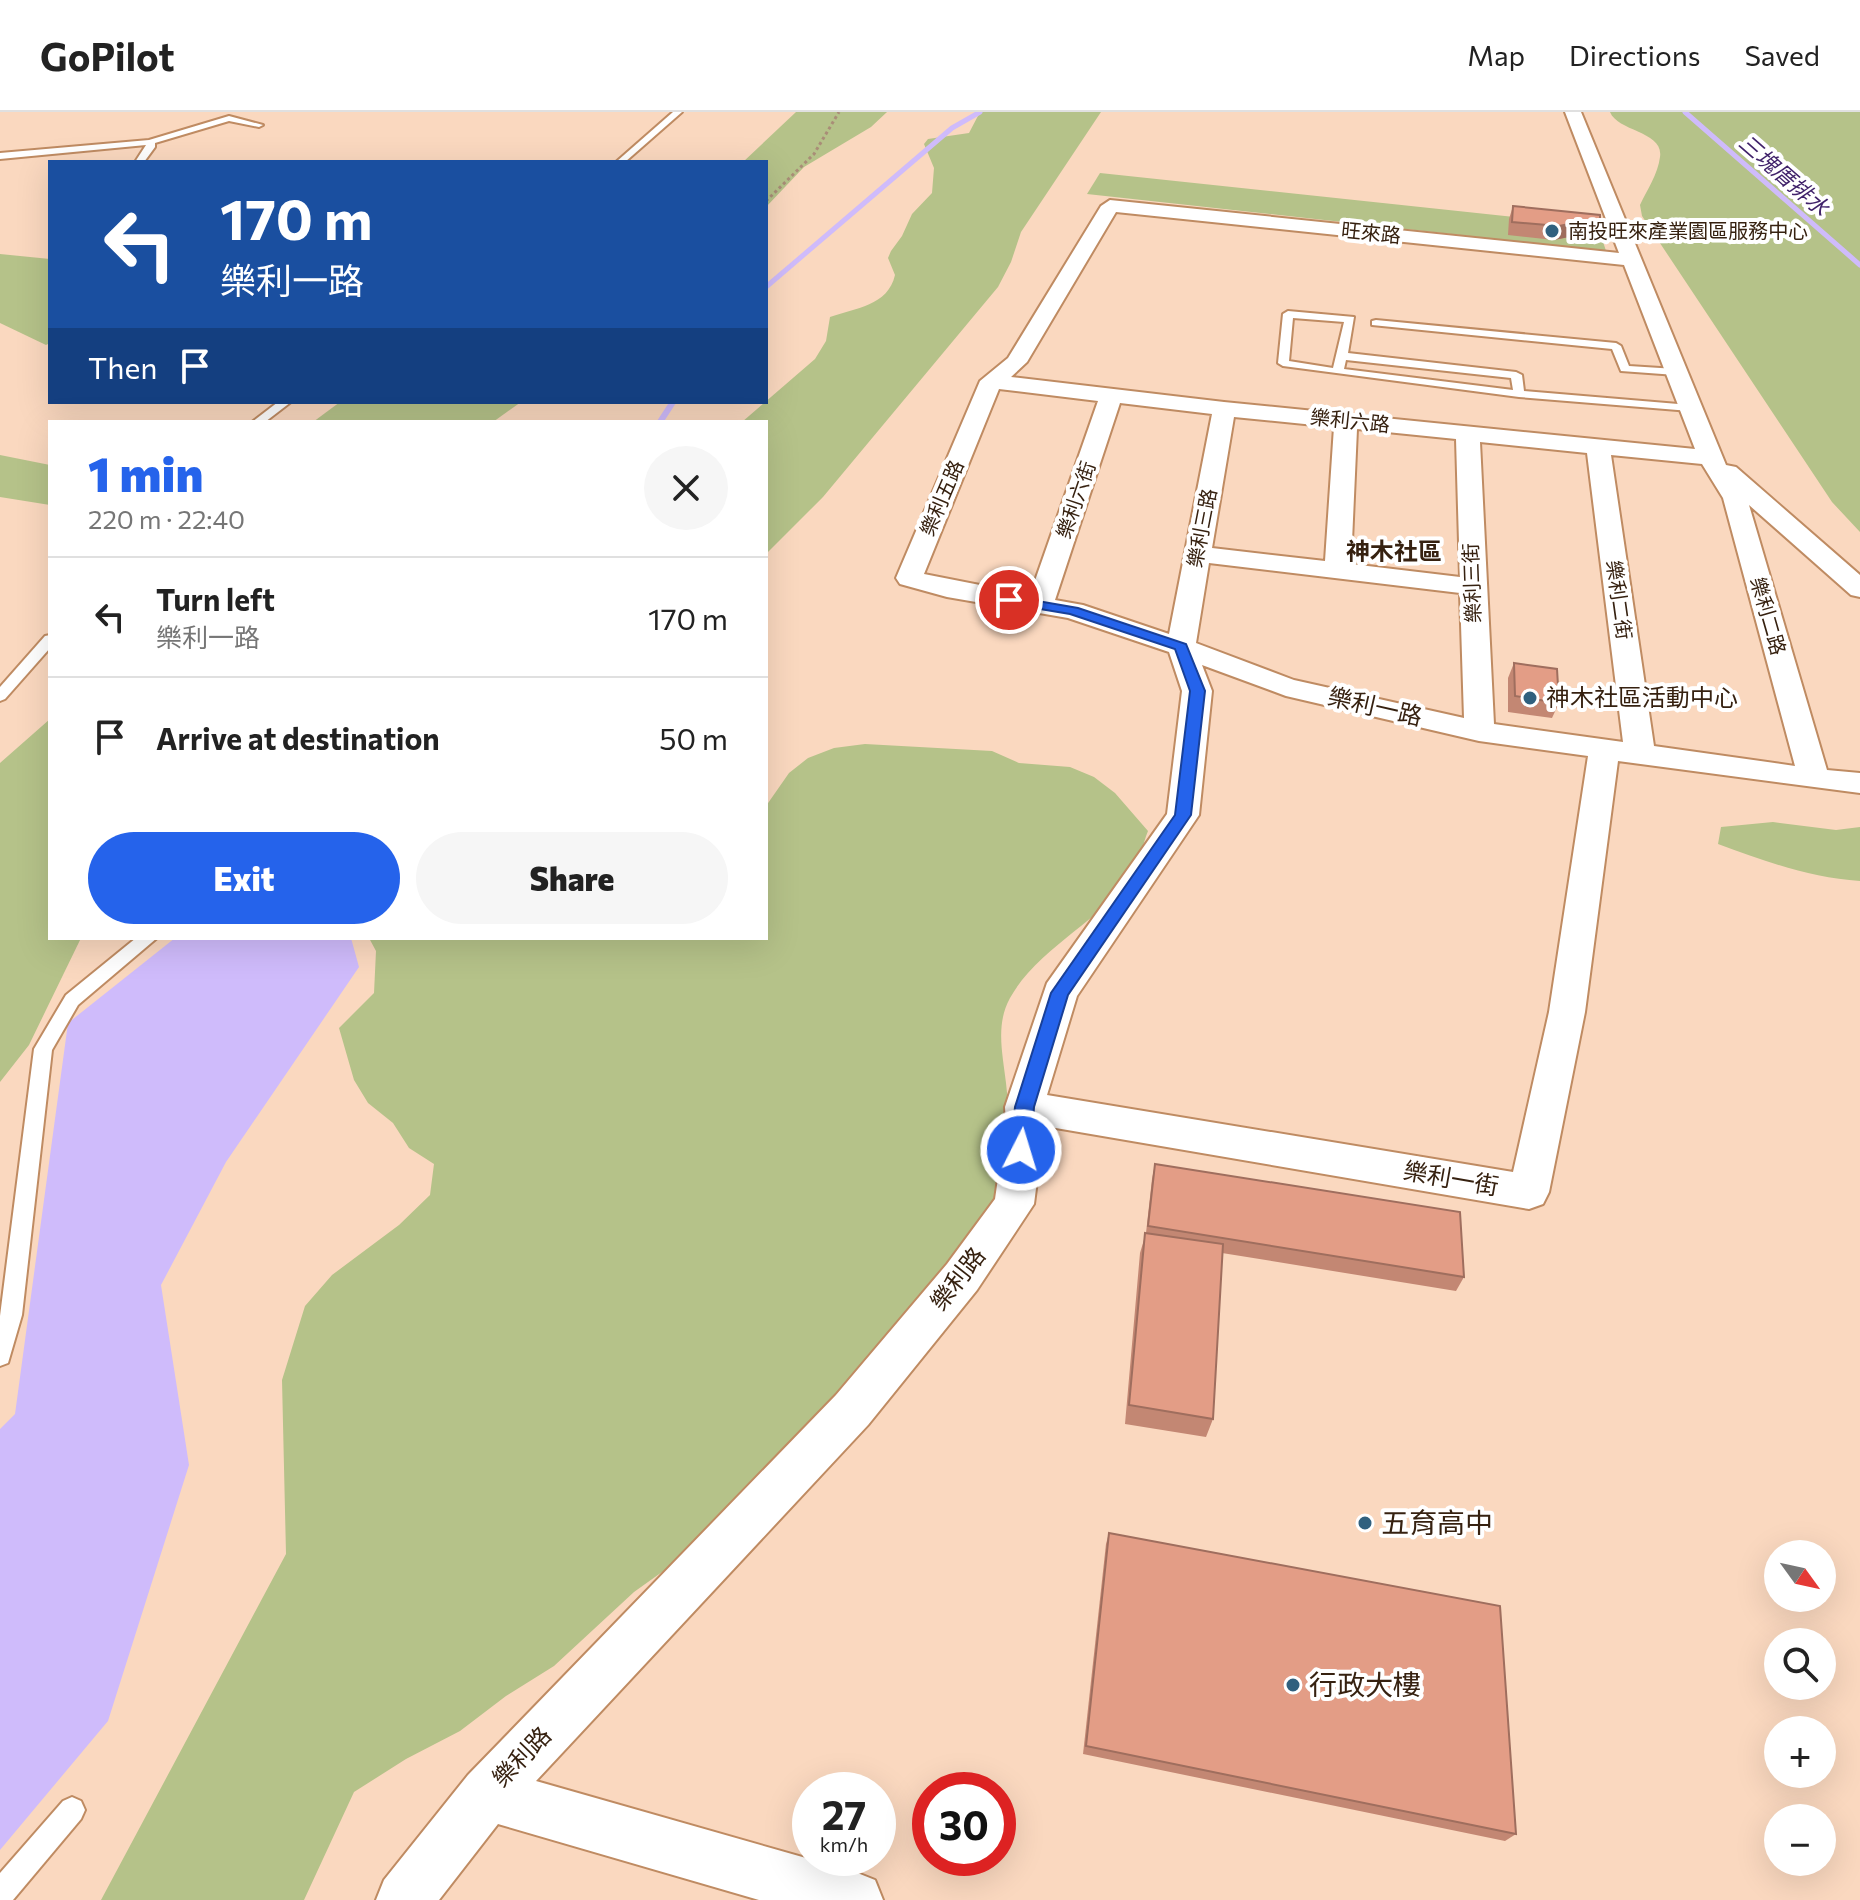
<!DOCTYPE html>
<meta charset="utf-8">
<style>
body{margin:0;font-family:Commissioner,"Noto Sans TC",sans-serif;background:#f6f6f6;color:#222;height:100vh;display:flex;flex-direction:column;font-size:30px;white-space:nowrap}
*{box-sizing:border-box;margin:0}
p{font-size:26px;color:#767676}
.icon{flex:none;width:44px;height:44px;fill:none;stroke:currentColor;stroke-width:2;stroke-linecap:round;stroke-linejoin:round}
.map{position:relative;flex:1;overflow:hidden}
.sheet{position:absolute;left:48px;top:308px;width:720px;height:520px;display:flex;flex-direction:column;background:#fff;border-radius:0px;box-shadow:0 8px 32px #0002}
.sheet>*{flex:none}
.top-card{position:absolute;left:48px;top:48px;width:720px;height:244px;border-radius:0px;box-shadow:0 8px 32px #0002;background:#1a4fa0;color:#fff;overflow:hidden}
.needle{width:52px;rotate:123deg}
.controls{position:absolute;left:1764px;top:1428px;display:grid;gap:16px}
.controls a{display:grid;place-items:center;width:72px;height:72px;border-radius:50%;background:#fff;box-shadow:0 8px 32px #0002;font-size:40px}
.speed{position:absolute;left:792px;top:1660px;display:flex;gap:16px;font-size:40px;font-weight:700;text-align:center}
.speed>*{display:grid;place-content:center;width:104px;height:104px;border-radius:50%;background:#fff;box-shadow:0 8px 32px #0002;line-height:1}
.speed small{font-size:20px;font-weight:400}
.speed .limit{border:12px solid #d22;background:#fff;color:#111}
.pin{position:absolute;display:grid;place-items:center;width:68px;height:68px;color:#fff;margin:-34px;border:4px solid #fff;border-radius:50%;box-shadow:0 2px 8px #0007}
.me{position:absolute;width:88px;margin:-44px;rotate:5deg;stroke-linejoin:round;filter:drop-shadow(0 0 6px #0008)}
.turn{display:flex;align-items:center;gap:28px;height:168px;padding:0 40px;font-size:36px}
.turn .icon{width:104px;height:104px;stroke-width:2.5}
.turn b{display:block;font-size:56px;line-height:68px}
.then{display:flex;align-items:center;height:76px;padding:0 40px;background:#0003;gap:16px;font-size:30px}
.round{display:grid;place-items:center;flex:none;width:84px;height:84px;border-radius:42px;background:#f6f6f6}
.headline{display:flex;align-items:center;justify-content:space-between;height:136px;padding:0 40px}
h1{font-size:48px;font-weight:800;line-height:60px;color:#2563eb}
.cta{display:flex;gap:16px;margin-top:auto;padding:16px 40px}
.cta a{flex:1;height:92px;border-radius:48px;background:#2563eb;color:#fff;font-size:32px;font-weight:800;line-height:92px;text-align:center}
.cta a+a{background:#f6f6f6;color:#222}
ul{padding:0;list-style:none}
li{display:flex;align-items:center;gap:24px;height:120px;padding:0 40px;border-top:2px solid #e0e0e0}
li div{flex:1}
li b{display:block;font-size:30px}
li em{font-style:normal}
header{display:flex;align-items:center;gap:48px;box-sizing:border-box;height:112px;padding:0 40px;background:#fff;border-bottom:2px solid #e0e0e0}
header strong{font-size:38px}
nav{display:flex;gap:44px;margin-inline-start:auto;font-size:28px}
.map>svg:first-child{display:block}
.green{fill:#b5c289}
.water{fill:#cfbbfb}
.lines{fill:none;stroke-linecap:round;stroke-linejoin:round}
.stream-far1{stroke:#cfbbfb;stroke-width:5}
.stream{stroke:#cfbbfb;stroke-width:6}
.service-casing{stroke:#bf8b62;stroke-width:4}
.minor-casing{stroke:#bf8b62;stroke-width:4}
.path{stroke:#a98d77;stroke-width:3;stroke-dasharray:3 3;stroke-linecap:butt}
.service{fill:#fff;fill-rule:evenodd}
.minor{fill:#fff;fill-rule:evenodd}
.wall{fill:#c38773}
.shaded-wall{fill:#9f6e5e}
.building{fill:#e39d86;stroke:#9f6e5e;stroke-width:2}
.route{fill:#2563eb;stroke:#184099;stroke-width:2}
.poi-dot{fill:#30607e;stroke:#fff;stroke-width:3}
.labels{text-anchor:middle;stroke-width:8;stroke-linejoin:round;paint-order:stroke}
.far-poi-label{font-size:20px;fill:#362110;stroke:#fff;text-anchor:start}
.far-street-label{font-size:20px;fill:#362110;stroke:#fff}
.far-water-label{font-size:22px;font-style:italic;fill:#40226a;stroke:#fff}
.far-quarter-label{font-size:24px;font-weight:bold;fill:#362110;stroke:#fff}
.poi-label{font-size:24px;fill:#362110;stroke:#fff;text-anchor:start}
.street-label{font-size:24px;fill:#362110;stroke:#fff}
.near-poi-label{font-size:28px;fill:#362110;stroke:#fff;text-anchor:start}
</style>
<header>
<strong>GoPilot</strong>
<nav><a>Map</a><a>Directions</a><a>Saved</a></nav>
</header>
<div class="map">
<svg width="1860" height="1788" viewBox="0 0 1860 1788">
<rect width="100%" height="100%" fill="#fad8bf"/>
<!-- green -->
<g class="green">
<polygon points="796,0 887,0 871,15 804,55 766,95 766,50 743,50"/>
<path d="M 980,0 L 1101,0 L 1021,120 L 1011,150 L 998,175 L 823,385 L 766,442 L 766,310 L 742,310 L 815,247 L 826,229 L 830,205 C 855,196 888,194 895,163 L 888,146 L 891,139 L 902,124 L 912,102 L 932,81 L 934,56 L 924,32 L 928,27 L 969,21 Z"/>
<path d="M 1610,0 L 1860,0 L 1860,420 L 1832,390 L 1642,104 L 1640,93 C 1647,78 1658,62 1660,45 C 1664,19 1618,20 1610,0 Z"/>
<polygon points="1100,61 1598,114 1606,139 1087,82"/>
<polygon points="0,142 50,147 50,231 46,233 0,211"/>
<polygon points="340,290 521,290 493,310 313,310"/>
<polygon points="0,343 50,353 50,393 0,385"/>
<polygon points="50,607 50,826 81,826 29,933 0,970 0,651"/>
<path d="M 865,632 L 992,639 L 1019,651 L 1070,655 L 1094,665 L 1115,681 L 1148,719 C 1142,733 1140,754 1131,765 C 1098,811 1038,836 1010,886 C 995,913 1003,943 1006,971 C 1011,1013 1009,1058 1001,1099 L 711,1425 L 634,1480 L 554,1554 L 506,1584 L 460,1619 L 406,1647 L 354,1680 L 304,1788 L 101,1788 L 286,1442 L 282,1268 L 305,1194 L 332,1163 L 399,1113 L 430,1083 L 434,1052 L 409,1036 L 393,1011 L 368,991 L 354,968 L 339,916 L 374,881 L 376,839 L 369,826 L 766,826 L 766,694 L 789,661 L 808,646 L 834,636 Z"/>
<path d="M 1773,710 L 1836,718 L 1860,715 L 1860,769 C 1810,766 1765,749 1718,732 L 1721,715 Z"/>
</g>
<!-- water -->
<polygon class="water" points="175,826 351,826 359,855 226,1050 161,1173 189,1353 108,1609 0,1738 0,1317 15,1302 68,911"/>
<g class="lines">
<!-- stream-far1 -->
<g class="stream-far1">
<polyline points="1685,0 1860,153"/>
<polyline points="766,175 952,16 980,0"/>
</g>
<!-- stream -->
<polyline class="stream" points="660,310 673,290"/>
<defs>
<g id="service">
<polygon points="673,0 682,0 625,50 616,50"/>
<polygon points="229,4 263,13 259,15 229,9 155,31 155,35 144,50 135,50 146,33 0,47 0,41 149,28"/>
<path d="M 1288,199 L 1354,205 L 1348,241 L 1516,260 L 1522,263 L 1524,279 L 1690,293 L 1696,296 L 1690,299 L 1519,285 L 1283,254 L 1278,251 L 1283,202 ZM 1293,206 L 1344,210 L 1333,256 L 1289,249 ZM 1346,248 L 1511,266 L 1513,278 L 1344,257 Z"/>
<polygon points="1376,208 1616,231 1621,234 1629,254 1676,257 1682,260 1676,263 1621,259 1612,237 1372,213 1372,209"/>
<polygon points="278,290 291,290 265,310 252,310"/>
<polygon points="50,523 50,536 5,587 0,589 0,575 45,524"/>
<polygon points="136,826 157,826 78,893 52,938 22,1203 8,1251 0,1254 0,1204 34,937 66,883"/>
<polygon points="72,1685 81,1689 85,1698 81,1707 13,1788 0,1788 0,1761 63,1689"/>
</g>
<path id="minor" d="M 1565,0 L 1581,0 L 1726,353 L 1736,355 L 1860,463 L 1860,485 L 1851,483 L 1749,393 L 1827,658 L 1860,661 L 1860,681 L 1618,649 L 1585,900 L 1549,1080 L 1543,1092 L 1529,1097 L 1044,1014 L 1034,1092 L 977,1178 L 868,1313 L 536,1669 L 855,1760 L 875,1768 L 883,1788 L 759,1788 L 498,1712 L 439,1788 L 376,1788 L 384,1768 L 468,1663 L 836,1283 L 947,1152 L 995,1087 L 1006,1012 L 1005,995 L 1047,871 L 1167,702 L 1182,579 L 1169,540 L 1068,506 L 947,485 L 900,472 L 896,466 L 980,269 L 1008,246 L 1101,94 L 1110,88 L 1619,141 ZM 1116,100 L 1624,153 L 1695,337 L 1224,290 L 1011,265 L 1027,250 ZM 999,277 L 1098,289 L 1030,483 L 924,462 ZM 1120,291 L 1212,302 L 1169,522 L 1083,493 L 1055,488 ZM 1234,305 L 1334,315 L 1325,449 L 1212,436 ZM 1357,317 L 1456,327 L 1460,465 L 1351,452 ZM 1480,330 L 1587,341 L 1623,630 L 1494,612 ZM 1611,343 L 1702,352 L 1723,386 L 1795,654 L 1654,634 ZM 1209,451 L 1460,481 L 1464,606 L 1294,568 L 1196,531 ZM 1202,553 L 1286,584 L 1479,629 L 1588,644 L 1549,900 L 1513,1060 L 1047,983 L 1077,884 L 1199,703 L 1212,579 Z"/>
</defs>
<!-- service casing -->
<use href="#service" class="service-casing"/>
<!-- minor casing -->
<use href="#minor" class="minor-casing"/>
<!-- path -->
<polyline class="path" points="766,89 814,42 839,0"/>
<!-- service -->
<use href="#service" class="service"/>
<!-- minor -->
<use href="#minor" class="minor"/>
</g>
<!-- wall -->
<g class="wall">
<polygon points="1513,94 1600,110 1600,127 1581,131 1569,125 1554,128 1508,123 1509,107"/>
<polygon points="1514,551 1559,591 1552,606 1508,600 1508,566"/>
<polygon points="1155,1052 1464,1165 1456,1179 1222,1141 1213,1307 1206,1325 1125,1312 1140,1141 1146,1121 1152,1067"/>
<polygon points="1109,1421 1516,1722 1505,1729 1083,1642 1106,1432"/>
</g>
<!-- shaded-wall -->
<g class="shaded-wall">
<polygon points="1574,111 1569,125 1554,128 1559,114"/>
<polygon points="1605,113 1600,127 1581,131 1586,118"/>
</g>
<!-- building -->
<g class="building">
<polygon points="1513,94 1600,103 1600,110 1597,109 1605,113 1586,118 1574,111 1559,114 1512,110"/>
<polygon points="1514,551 1557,557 1559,591 1515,584"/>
<polygon points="1155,1052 1460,1100 1464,1165 1148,1114"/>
<polygon points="1145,1121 1223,1132 1213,1307 1129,1293"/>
<polygon points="1109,1421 1500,1494 1516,1722 1086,1634"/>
</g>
<!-- route -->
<polygon class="route" points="1009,484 1078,496 1186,532 1205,579 1191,703 1068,883 1034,995 1031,1038 1028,1044 1021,1047 1014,1044 1011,1038 1015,995 1051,881 1175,703 1190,579 1175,537 1070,502 1004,491 1002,488"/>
<!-- markers -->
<g class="poi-dot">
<circle cx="1552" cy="119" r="8"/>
<circle cx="1530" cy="586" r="8"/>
<circle cx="1365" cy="1411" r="8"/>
<circle cx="1293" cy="1573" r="8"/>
</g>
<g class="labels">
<!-- far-poi labels -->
<g class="far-poi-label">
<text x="1568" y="126">南投旺來產業園區服務中心</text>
</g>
<!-- far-street labels -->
<g class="far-street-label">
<text transform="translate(1371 121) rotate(6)" y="7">旺來路</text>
<text transform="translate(1350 309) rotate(6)" y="7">樂利六路</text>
<text transform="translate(942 386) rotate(-67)" y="7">樂利五路</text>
<text transform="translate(1076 388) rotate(-71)" y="7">樂利六街</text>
<text transform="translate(1202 416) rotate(-79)" y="7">樂利三路</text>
<text transform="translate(1472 471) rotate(-92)" y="7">樂利三街</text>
<text transform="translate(1619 488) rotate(82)" y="7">樂利二街</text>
<text transform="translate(1768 504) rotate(74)" y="7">樂利二路</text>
</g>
<!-- far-water labels -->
<g class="far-water-label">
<text transform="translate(1784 63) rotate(41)" y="8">三塊厝排水</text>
</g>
<!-- far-quarter labels -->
<g class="far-quarter-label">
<text x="1394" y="448">神木社區</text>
</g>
<!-- poi labels -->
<g class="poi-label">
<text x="1546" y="594">神木社區活動中心</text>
</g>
<!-- street labels -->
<g class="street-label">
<text transform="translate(1375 595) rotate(13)" y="8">樂利一路</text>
<text transform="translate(1451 1067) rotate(10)" y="8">樂利一街</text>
<text transform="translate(958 1167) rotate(-52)" y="8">樂利路</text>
<text transform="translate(522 1645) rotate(-46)" y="8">樂利路</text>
</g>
<!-- near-poi labels -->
<g class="near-poi-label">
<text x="1381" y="1421">五育高中</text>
<text x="1309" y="1583">行政大樓</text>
</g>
</g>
</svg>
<div class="controls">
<a><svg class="needle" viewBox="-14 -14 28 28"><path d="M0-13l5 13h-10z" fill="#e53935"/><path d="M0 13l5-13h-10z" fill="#767676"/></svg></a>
<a><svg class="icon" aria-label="search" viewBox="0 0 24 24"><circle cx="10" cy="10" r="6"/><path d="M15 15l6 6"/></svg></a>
<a>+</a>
<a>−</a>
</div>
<div class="speed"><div>27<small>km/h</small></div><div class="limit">30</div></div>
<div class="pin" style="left:1009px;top:488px;background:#d93025"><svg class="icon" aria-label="arrive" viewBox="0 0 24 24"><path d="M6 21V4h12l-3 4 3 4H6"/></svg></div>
<svg class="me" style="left:1021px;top:1038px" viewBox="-20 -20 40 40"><circle r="17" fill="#2563eb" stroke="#fff" stroke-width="3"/><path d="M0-11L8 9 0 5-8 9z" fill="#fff"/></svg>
<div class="top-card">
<div class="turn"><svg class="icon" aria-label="left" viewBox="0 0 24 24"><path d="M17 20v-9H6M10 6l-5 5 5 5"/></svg><div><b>170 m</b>樂利一路</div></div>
<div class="then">Then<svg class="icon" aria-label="arrive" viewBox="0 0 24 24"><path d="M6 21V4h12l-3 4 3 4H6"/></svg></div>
</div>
<section class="sheet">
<div class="headline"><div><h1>1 min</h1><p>220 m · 22:40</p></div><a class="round"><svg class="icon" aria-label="close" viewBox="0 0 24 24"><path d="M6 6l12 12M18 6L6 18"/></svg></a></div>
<ul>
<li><svg class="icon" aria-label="left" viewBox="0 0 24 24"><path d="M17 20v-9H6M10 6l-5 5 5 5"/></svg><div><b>Turn left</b><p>樂利一路</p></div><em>170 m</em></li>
<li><svg class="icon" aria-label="arrive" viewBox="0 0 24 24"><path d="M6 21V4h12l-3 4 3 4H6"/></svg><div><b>Arrive at destination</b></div><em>50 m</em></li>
</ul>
<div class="cta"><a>Exit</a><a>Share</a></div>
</section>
</div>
